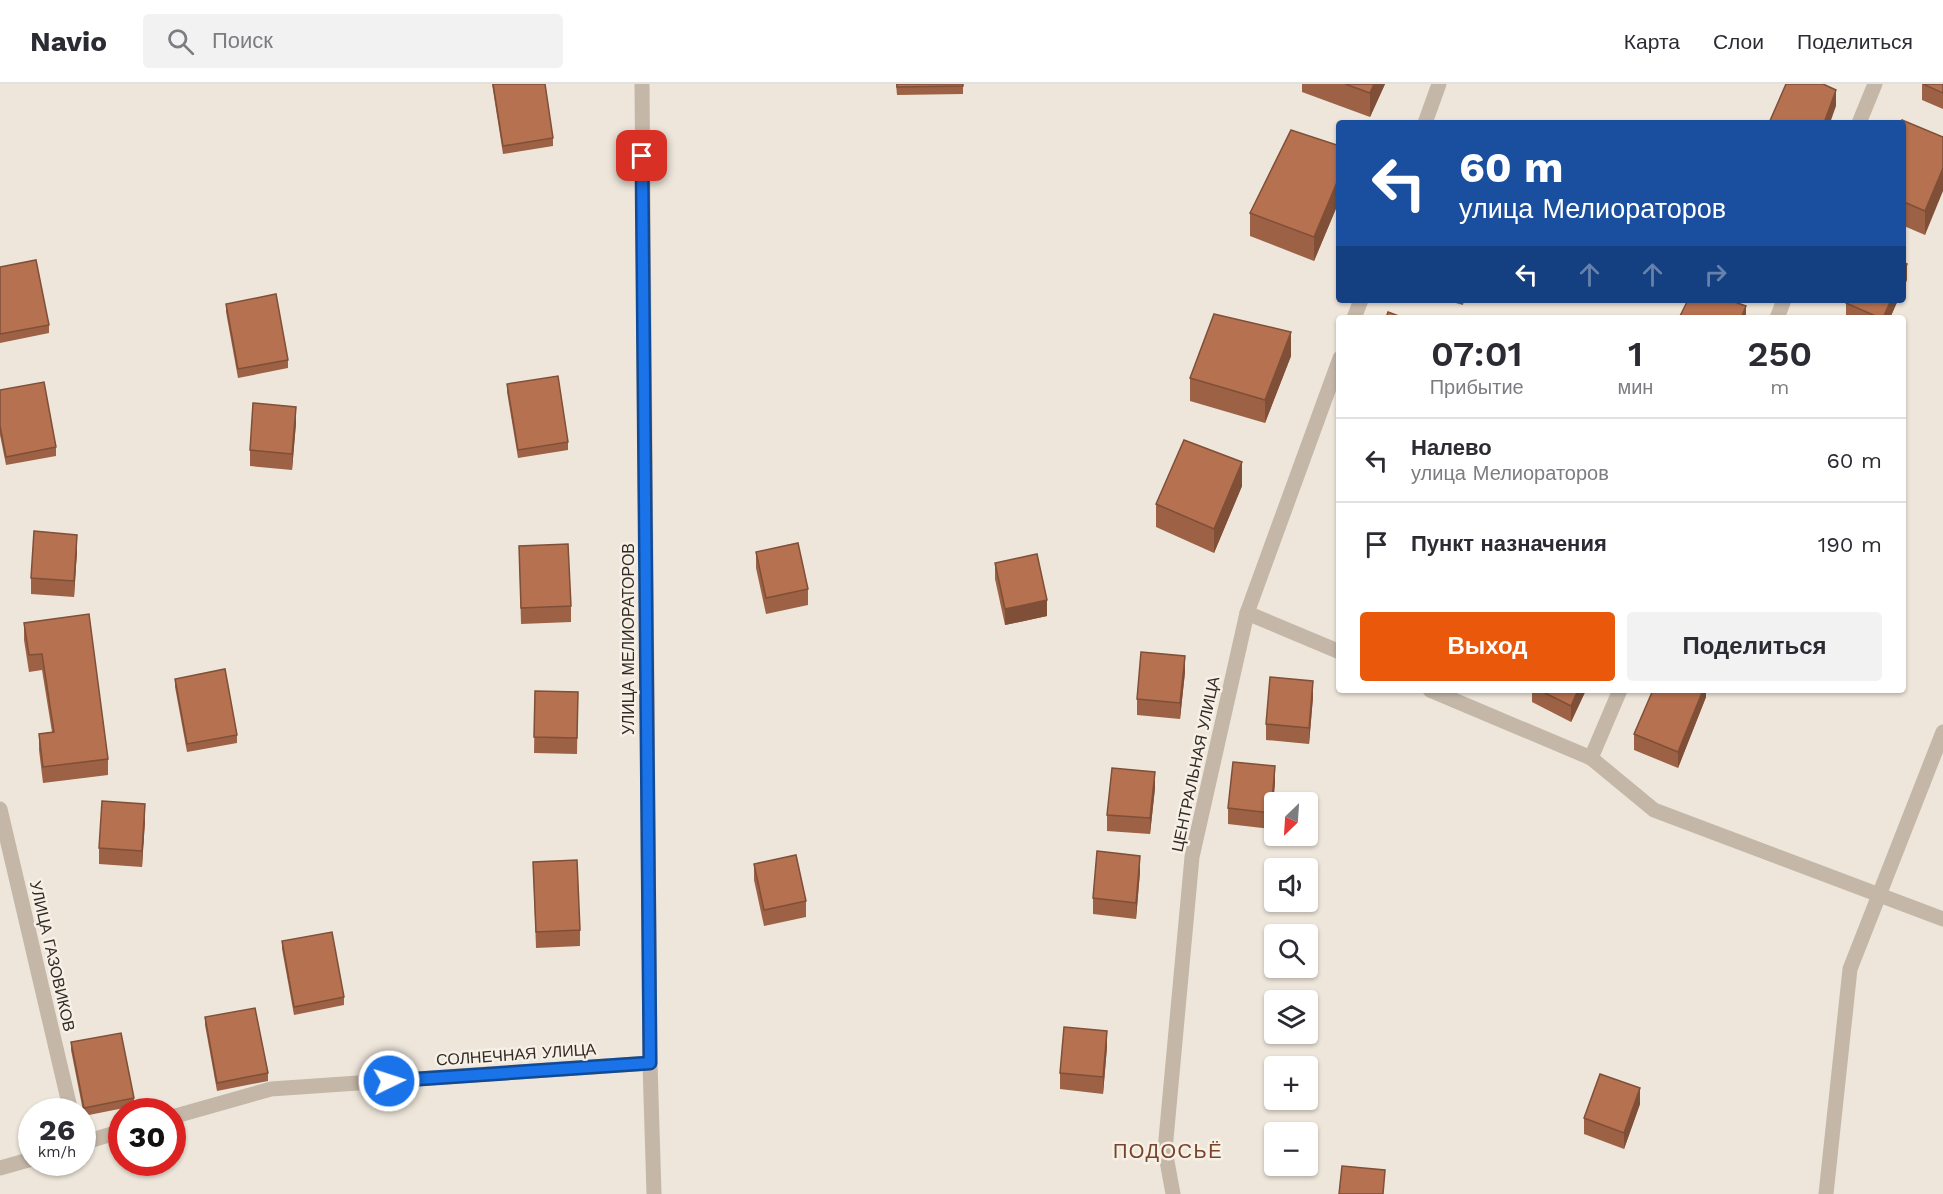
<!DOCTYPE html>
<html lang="ru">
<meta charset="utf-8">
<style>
body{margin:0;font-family:"Work Sans",sans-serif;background:#f2f2f3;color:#2b2b33;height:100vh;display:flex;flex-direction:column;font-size:22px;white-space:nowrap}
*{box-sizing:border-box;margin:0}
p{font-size:20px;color:#7c7c81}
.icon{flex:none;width:33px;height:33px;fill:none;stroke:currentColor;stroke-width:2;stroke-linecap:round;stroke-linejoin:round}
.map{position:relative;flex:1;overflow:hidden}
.details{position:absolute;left:1336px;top:231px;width:570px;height:378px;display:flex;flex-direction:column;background:#fff;border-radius:6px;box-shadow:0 2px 4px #0004}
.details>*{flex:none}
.banner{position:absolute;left:1336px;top:36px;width:570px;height:183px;border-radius:6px;box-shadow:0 2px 4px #0004;background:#1a4fa0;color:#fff;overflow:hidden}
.needle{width:39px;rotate:205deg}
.tools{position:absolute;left:1264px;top:708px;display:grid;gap:12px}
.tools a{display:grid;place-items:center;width:54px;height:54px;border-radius:6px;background:#fff;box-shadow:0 2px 4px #0004;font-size:30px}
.speed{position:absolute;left:18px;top:1014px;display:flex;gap:12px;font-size:30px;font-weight:700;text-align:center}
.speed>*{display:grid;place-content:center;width:78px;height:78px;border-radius:50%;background:#fff;box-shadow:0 2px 4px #0004;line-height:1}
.speed small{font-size:15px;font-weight:400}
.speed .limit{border:9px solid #d22;background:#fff;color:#111}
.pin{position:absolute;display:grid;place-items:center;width:51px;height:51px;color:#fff;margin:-26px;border-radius:12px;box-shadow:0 3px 9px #0006}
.me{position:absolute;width:66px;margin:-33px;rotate:86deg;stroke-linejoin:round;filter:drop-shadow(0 0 4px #0008)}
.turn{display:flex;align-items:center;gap:21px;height:126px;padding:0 24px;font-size:27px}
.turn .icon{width:78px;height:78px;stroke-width:2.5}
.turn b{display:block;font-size:42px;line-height:51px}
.lanes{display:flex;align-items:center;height:57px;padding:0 24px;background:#0003;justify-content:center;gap:30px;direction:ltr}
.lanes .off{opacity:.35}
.eta{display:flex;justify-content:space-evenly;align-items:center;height:102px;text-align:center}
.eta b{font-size:36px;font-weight:600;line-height:42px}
.action{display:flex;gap:12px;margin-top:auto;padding:12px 24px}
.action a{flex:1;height:69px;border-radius:6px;background:#ea580c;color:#fff;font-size:24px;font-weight:600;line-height:69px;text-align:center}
.action a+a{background:#f2f2f3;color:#2b2b33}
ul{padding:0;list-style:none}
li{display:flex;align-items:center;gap:18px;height:84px;padding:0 24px;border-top:2px solid #e1e1e2}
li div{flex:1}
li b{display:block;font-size:22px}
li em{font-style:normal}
header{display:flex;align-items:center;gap:36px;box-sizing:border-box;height:84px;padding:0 30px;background:#fff;border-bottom:2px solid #e1e1e2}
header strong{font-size:28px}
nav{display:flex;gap:33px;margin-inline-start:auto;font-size:21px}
.search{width:420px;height:54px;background:#f2f2f3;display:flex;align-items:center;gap:15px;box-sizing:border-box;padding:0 21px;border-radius:6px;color:#7c7c81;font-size:22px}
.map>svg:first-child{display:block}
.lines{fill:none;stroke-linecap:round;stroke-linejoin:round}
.minor{stroke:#c4b7a8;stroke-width:15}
.wall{fill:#9d6145}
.shaded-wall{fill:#7f4f38}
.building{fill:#b67150;stroke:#7f4f38;stroke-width:1.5}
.route-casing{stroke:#114b97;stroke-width:15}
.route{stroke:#1a73e8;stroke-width:10}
.labels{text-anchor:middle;stroke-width:5;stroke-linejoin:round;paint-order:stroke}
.street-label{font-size:16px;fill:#322b27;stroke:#f6f0e6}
.quarter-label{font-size:20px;letter-spacing:1.5px;fill:#77432a;stroke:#f6f0e6}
</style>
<header>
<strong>Navio</strong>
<div class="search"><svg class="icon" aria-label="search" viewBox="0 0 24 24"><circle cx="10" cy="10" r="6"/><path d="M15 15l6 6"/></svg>Поиск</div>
<nav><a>Карта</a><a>Слои</a><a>Поделиться</a></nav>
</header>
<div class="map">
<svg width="1943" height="1110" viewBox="0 0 1943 1110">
<rect width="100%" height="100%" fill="#eee6da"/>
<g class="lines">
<!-- minor -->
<g class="minor">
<polyline points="642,0 650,979 654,1110"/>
<polyline points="1425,39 1439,0"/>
<polyline points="1859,39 1875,0"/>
<polyline points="1354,234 1361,216"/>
<polyline points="1777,234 1784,216"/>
<polyline points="1247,529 1340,568"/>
<polyline points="1430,606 1591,674 1620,606"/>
<polyline points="1591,674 1654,726 1943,835"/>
<polyline points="0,725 71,1028"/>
<polyline points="172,1033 271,1005 650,979"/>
<polyline points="82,1059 122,1047"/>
<polyline points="0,1084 32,1075"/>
<polyline points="1173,1110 1165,1066 1192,773 1247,529 1340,274"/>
<polyline points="1826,1110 1850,885 1943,648"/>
</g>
</g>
<!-- wall -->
<g class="wall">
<polygon points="492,0 545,0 553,54 553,62 503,70"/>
<polygon points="896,0 963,0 963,10 897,11"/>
<polygon points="1302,0 1385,0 1370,33 1302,8"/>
<polygon points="1922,0 1943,0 1943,25 1922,16"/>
<polygon points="1904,39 1943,53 1925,151 1904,142"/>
<polygon points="1340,62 1340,115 1314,177 1250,152 1250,129"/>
<polygon points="0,183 49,241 49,249 0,259"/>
<polygon points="1445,216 1464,216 1463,221"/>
<polygon points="1898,216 1890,234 1846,234 1846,219"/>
<polygon points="226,220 288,276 288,284 238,294 226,228"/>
<polygon points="1291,272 1265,339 1190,317 1190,294"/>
<polygon points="507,300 568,358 568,366 518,374 507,308"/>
<polygon points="0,306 56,363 56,372 6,381 0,351"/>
<polygon points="296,339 292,386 250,382 250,366"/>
<polygon points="1242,402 1214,469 1156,443 1156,420"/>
<polygon points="519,462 571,522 571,538 521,540"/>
<polygon points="77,467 74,513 31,510 31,494"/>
<polygon points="756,468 808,505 808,521 766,530 756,484"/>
<polygon points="995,479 1047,532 1005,541 995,495"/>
<polygon points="24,539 108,675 108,691 43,699 39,666 39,650 52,648 42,586 29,588 24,556"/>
<polygon points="1185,588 1180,635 1137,631 1137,615"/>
<polygon points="175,595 237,651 237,659 187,668 175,603"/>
<polygon points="1532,606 1586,606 1571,638 1532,618"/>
<polygon points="1706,606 1706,613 1678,684 1634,666 1634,650"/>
<polygon points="535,607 578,608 577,670 534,669"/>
<polygon points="1313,613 1309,660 1266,656 1266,640"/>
<polygon points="1275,698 1271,745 1228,740 1228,724"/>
<polygon points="1155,704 1150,750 1107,747 1107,731"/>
<polygon points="145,736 142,783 99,780 99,764"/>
<polygon points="533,778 580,846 580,862 536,864"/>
<polygon points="754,780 806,817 806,833 764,842 754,796"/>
<polygon points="1140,788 1136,835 1093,830 1093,814"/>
<polygon points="282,857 344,913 344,921 294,931 282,865"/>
<polygon points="205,933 268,989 268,997 217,1007 205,941"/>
<polygon points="71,958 134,1014 134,1022 84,1032 71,966"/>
<polygon points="1107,963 1103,1010 1060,1005 1060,989"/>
<polygon points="1640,1020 1624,1065 1584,1050 1584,1034"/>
</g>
<!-- shaded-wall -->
<g class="shaded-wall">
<polygon points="1374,0 1385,0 1370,33 1370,9"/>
<polygon points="1836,6 1836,22 1830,39 1824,39"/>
<polygon points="1943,84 1943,107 1925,151 1925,127"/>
<polygon points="1340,91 1340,115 1314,177 1314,153"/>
<polygon points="1907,180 1907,196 1904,204 1904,188"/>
<polygon points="1891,216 1898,216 1890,234 1883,234"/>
<polygon points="1746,222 1746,234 1741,234"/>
<polygon points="1291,248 1291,272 1265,339 1265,316"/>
<polygon points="296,323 296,339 292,386 292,370"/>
<polygon points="1242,378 1242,402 1214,469 1214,445"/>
<polygon points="77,451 77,467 74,513 74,497"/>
<polygon points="1047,516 1047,532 1005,541 1005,525"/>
<polygon points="1185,572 1185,588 1180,635 1180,619"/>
<polygon points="1313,597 1313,613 1309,660 1309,644"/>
<polygon points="1578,606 1586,606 1571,638 1571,622"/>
<polygon points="1703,606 1706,606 1706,613 1678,684 1678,668"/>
<polygon points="1275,682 1275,698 1271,745 1271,729"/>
<polygon points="1155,688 1155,704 1150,750 1150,734"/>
<polygon points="145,720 145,736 142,783 142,767"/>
<polygon points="1140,772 1140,788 1136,835 1136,819"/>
<polygon points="1107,947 1107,963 1103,1010 1103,993"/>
<polygon points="1640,1004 1640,1020 1624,1065 1624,1049"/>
</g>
<!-- building -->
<g class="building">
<polygon points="493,0 545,0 553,54 503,62"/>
<polygon points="897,0 963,0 963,2 897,3"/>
<polygon points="1345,0 1374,0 1370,9"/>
<polygon points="1786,0 1823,0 1836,6 1824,39 1769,39"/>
<polygon points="1923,0 1943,0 1943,9"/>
<polygon points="1902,36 1943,53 1943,84 1925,127 1904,118 1904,39 1900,39"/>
<polygon points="1291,46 1340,62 1340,91 1314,153 1250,129"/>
<polygon points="36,176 49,241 0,250 0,183"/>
<polygon points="1904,179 1907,180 1904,188"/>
<polygon points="276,210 288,276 238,285 226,220"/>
<polygon points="1688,216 1729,216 1746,222 1741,234 1679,234"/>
<polygon points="1848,216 1891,216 1883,234 1880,234 1846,219"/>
<polygon points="1388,228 1404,234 1386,234"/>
<polygon points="1214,230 1291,248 1265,316 1190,294"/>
<polygon points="558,292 568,358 518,366 507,300"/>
<polygon points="44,298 56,363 6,373 0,342 0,306"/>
<polygon points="253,319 296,323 292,370 250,366"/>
<polygon points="1184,356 1242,378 1214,445 1156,420"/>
<polygon points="34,447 77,451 74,497 31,494"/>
<polygon points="798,459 808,505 766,514 756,468"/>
<polygon points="568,460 571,522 521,524 519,462"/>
<polygon points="1037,470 1047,516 1005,525 995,479"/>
<polygon points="89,530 108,675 43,683 39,650 54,648 42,570 29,571 24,539"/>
<polygon points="1141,568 1185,572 1180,619 1137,615"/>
<polygon points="225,585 237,651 187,660 175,595"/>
<polygon points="1270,593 1313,597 1309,644 1266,640"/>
<polygon points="1539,606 1578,606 1571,622"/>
<polygon points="1653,606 1703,606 1678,668 1634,650"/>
<polygon points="535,607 578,608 577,654 534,653"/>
<polygon points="1233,678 1275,682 1271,729 1228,724"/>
<polygon points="1112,684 1155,688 1150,734 1107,731"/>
<polygon points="102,717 145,720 142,767 99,764"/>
<polygon points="1097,767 1140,772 1136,819 1093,814"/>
<polygon points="796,771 806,817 764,826 754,780"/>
<polygon points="577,776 580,846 536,848 533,778"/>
<polygon points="332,848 344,913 294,923 282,857"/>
<polygon points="255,924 268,989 217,999 205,933"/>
<polygon points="1064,943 1107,947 1103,993 1060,989"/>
<polygon points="121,949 134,1014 84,1024 71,958"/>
<polygon points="1600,990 1640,1004 1624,1049 1584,1034"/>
<polygon points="1342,1082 1385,1086 1383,1110 1339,1110"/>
</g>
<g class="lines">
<defs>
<polyline id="route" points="389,997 650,979 642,72"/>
</defs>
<!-- route casing -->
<use href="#route" class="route-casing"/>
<!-- route -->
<use href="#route" class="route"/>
</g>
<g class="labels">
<!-- street labels -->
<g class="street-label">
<text transform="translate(628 555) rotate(-90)" y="6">УЛИЦА МЕЛИОРАТОРОВ</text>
<text transform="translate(1195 680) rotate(-78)" y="6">ЦЕНТРАЛЬНАЯ УЛИЦА</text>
<text transform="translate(53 872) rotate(77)" y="6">УЛИЦА ГАЗОВИКОВ</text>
<text transform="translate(516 970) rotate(-4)" y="6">СОЛНЕЧНАЯ УЛИЦА</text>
</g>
<!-- quarter labels -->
<g class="quarter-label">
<text x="1168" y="1074">ПОДОСЬЁ</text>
</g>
</g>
</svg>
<div class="tools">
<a><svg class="needle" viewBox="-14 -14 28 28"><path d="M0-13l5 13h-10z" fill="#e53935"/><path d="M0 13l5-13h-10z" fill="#7c7c81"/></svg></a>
<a><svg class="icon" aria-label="sound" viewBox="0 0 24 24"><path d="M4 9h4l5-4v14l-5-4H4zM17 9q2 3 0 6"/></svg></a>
<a><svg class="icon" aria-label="search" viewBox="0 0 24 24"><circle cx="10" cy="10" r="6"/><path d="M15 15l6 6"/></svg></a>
<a><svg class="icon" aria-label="layers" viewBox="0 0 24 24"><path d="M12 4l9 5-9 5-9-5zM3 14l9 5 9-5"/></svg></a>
<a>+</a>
<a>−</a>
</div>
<div class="speed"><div>26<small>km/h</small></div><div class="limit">30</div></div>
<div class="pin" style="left:642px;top:72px;background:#d93025"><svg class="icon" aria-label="arrive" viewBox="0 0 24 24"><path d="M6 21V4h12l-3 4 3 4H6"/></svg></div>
<svg class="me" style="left:389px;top:997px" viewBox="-20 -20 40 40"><circle r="17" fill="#1a73e8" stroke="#fff" stroke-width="3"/><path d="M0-11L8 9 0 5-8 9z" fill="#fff"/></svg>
<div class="banner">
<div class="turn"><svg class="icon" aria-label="left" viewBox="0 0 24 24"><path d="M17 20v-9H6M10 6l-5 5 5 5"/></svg><div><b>60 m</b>улица Мелиораторов</div></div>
<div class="lanes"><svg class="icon" aria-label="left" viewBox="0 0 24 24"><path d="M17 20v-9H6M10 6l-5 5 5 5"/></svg><svg class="icon off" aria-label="ahead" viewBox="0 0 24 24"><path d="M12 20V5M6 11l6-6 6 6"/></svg><svg class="icon off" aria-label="ahead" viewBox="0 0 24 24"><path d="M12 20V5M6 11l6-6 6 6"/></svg><svg class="icon off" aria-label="right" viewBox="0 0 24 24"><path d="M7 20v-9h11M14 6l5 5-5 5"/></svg></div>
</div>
<section class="details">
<div class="eta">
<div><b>07:01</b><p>Прибытие</p></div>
<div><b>1</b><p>мин</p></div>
<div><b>250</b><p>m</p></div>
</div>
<ul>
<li><svg class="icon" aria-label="left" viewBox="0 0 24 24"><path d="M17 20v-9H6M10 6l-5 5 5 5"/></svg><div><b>Налево</b><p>улица Мелиораторов</p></div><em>60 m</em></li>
<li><svg class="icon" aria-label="arrive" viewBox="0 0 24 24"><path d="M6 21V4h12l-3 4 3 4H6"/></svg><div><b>Пункт назначения</b></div><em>190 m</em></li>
</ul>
<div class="action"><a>Выход</a><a>Поделиться</a></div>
</section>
</div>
